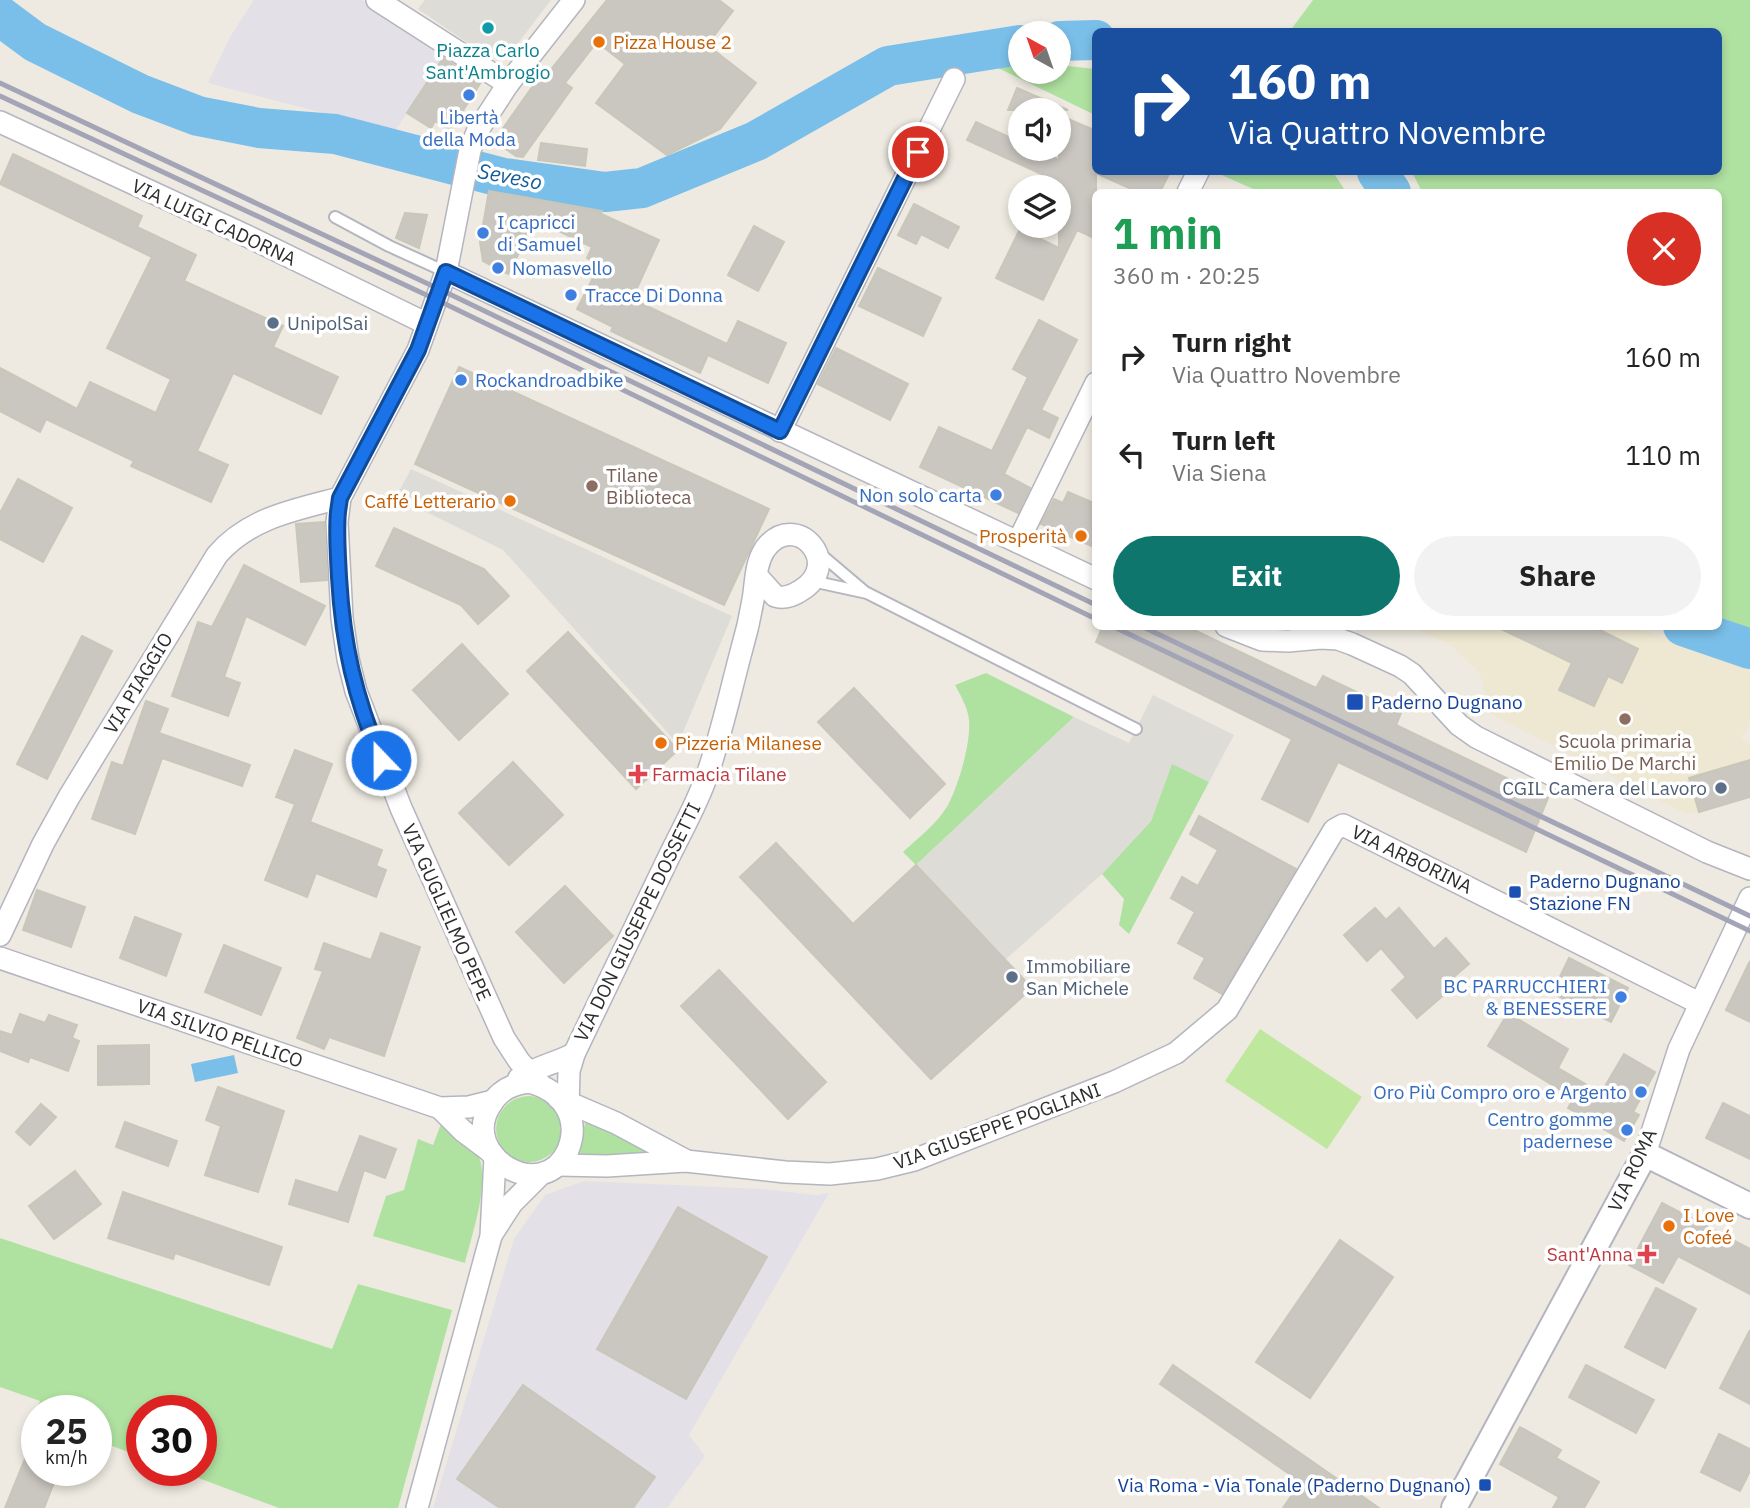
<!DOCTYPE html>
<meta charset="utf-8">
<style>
body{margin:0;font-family:"IBM Plex Sans",sans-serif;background:#f2f2f2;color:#222;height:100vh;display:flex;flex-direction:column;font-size:26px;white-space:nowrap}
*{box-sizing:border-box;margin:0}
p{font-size:23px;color:#767676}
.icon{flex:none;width:38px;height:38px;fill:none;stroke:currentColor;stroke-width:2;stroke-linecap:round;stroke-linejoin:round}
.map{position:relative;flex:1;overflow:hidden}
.details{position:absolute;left:1092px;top:189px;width:630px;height:441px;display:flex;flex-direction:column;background:#fff;border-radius:10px;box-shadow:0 4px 10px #0003}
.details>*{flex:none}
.hud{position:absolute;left:1092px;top:28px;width:630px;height:147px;border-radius:10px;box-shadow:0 4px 10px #0003;background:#1a4fa0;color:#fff;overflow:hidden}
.needle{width:46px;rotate:320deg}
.buttons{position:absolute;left:1008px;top:21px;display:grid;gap:14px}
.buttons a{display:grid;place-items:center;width:63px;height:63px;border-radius:50%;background:#fff;box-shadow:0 4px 10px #0003;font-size:35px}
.speed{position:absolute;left:21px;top:1395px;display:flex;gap:14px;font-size:35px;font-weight:700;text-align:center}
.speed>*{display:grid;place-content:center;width:91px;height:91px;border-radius:50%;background:#fff;box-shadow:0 4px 10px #0003;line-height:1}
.speed small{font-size:18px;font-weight:400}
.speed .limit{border:10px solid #d22;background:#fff;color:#111}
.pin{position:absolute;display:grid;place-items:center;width:60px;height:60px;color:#fff;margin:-30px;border:4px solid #fff;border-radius:50%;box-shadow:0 2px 7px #0007}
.me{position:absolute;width:77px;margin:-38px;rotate:338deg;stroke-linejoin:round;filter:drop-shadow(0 0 5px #0008)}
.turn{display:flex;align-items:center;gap:24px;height:147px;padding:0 21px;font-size:32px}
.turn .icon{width:91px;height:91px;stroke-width:2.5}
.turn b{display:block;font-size:49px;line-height:60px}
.round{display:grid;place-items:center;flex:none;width:74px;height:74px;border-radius:37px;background:#f2f2f2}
.overview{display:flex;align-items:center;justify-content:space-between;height:119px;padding:0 21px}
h1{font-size:42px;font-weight:800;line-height:52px;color:#1e9e55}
.cta{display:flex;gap:14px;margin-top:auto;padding:14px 21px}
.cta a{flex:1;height:80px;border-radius:42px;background:#0f766e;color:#fff;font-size:28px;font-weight:800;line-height:80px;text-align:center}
.cta a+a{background:#f2f2f2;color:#222}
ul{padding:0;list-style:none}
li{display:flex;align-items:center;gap:21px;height:98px;padding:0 21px}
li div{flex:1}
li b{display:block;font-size:26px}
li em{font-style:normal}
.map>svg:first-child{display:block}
.industrial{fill:#e3e0e7}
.education{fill:#eee8d2}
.green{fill:#afe1a1}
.pitch{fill:#bfe79d}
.plaza{fill:#dedcd7}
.water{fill:#7abfe9}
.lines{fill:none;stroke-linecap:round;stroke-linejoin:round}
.river{stroke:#7abfe9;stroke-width:40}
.building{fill:#cac6c0;stroke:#c9c6ba;stroke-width:2}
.service-casing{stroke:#b4b5bf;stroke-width:14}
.minor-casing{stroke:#b4b5bf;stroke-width:24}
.tertiary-casing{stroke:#b4b5bf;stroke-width:28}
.service{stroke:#fff;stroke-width:10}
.minor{stroke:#fff;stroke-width:21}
.tertiary{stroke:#fff;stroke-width:24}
.rail{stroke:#a3a4b6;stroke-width:5}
.route-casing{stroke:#114b97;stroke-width:18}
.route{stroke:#1a73e8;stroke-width:12}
.culture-dot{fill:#0f9aa8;stroke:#fff;stroke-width:2.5}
.food-dot{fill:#e8710a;stroke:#fff;stroke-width:2.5}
.shop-dot{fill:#3f7fe0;stroke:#fff;stroke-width:2.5}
.service-dot{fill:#5c6f8a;stroke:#fff;stroke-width:2.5}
.education-dot{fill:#8d6e63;stroke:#fff;stroke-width:2.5}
.transit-dot{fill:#1a4fb4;stroke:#fff;stroke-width:2.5}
.health-dot{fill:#e0444e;stroke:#fff;stroke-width:2.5}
.labels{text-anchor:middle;stroke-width:7;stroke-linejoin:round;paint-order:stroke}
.food-label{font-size:19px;fill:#c56008;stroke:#fff;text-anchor:start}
.culture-label{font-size:19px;fill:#0d838f;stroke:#fff}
.shop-label{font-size:19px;fill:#366cbe;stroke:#fff;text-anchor:start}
.street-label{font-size:19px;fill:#2d2d2d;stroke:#fff}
.service-label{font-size:19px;fill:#4e5e75;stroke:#fff;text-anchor:start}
.education-label{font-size:19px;fill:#785e54;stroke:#fff;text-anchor:start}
.transit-label{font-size:19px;fill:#164399;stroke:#fff;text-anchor:start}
.health-label{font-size:19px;fill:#be3a42;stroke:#fff;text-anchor:start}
.water-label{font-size:21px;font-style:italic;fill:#155c99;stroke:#fff}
</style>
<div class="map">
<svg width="1750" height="1508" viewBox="0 0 1750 1508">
<rect width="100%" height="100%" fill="#eeeae1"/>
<!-- industrial -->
<g class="industrial">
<polygon points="254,0 362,0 446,52 392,136 361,123 208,83 230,37"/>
<polygon points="584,1181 763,1189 816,1195 829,1193 689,1435 705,1456 667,1508 433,1508 514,1239 545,1195"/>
</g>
<!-- education -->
<polygon class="education" points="1419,626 1634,627 1750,667 1750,725 1741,738 1750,744 1750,797 1688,815 1491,714 1479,672 1451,646 1417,629"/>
<!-- green -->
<g class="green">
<polygon points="1313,0 1750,0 1750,629 1719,617 1718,192 1422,192 1412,172 1718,172 1718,32 1290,31"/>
<polygon points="1020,65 1020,72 1059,72 1059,65 1095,69 1095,115 994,66"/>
<polygon points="1215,172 1333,172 1346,192 1260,192"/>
<path d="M 986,673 L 1074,717 L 916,865 L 903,852 C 918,838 938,823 948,805 C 959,784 971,743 969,720 C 968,708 961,696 955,685 Z"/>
<polygon points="1172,763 1209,782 1129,934 1119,925 1124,899 1102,874 1151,821"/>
<circle cx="529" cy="1129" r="33"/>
<polygon points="586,1118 650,1150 649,1158 578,1157"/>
<path d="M 441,1124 C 451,1130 465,1137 473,1146 C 495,1172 472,1233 465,1263 L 373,1236 L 386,1196 L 404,1190 L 418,1139 L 433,1145 Z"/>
<polygon points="0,1238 332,1349 358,1284 452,1310 398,1508 279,1508 177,1470 201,1470 201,1410 142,1410 142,1457 96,1440 96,1410 37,1410 37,1418 34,1417 40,1401 0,1387"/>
</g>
<!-- pitch -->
<polygon class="pitch" points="1260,1029 1362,1097 1327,1149 1225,1081"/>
<!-- plaza -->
<g class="plaza">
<polygon points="425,0 551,0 515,47 501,56 492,56 484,54 418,9"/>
<polygon points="411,469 732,616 678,744 503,550 396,497"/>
<polygon points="1153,695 1234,735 1209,782 1172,764 1151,821 1102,874 1006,959 916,865 1074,717 1129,743"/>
</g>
<!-- water -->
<polygon class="water" points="234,1055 238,1073 195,1082 191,1064"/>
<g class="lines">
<!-- river -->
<g class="river">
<polyline points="0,16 35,42 140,94 198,116 259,128 335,134 504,178 605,192 642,188 756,141 888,66 1020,45"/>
<polyline points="1059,41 1096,40"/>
<polyline points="1377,172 1391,192"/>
<polyline points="1683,626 1750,649"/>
</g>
</g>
<!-- building -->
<g class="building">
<polygon points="607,0 719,0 733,11 707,45 756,83 720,129 667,155 596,103 625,64 597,42 565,83 572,88 523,157 516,156 494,141 545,69 549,72"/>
<polygon points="443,58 481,82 450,131 435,121 431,128 407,113"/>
<polygon points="1017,88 1068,110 1008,110"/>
<polygon points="1059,115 1096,131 1096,172 1170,172 1160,192 1138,192 1096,173 1096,239 1077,230 1043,300 996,278 1020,229 1059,248 1059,182 967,140 976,122 1020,142 1020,149 1034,149 1059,160"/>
<polygon points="541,143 587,149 585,166 538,160"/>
<polygon points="13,154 142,216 137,227 196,255 184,281 283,326 273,347 338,377 321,414 233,373 197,451 228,465 211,502 131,466 134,461 46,419 40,432 0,411 0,368 77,409 90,382 156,413 171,379 107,348 152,257 0,184"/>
<polygon points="489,191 602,211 601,214 659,240 632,299 727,344 738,321 786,343 768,383 708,355 700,373 611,331 613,327 577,309 600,264 587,258 592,247 536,220 508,274 483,261 480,242"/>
<polygon points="914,204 959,227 948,248 921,234 916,244 898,235"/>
<polygon points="405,213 427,215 419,248 396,238"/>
<polygon points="754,226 784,242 758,291 728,275"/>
<polygon points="878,268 941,298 923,336 859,306"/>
<polygon points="1039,320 1077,340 1041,410 1058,418 1049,438 1027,427 1004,474 1030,488 1018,513 920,467 939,427 992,451 1028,377 1013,369"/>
<polygon points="836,348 908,384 890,420 818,384"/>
<polygon points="459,367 769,509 724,605 415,464"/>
<polygon points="18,479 72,508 43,562 0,539 0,513"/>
<polygon points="1068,492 1096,504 1096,548 1041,524 1054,499 1063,503"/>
<polygon points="324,522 327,580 301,582 296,524"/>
<polygon points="394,528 484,569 509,596 478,624 461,605 376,566"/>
<polygon points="244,565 325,606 305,645 246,616 224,677 240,683 228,716 172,696 198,622 212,627"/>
<polygon points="1103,626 1186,626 1316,688 1323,676 1401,713 1396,725 1548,798 1526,852 1338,762 1308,822 1262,799 1292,739 1096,642"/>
<polygon points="1495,626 1592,626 1638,649 1622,683 1608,676 1594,706 1559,690 1572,663"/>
<polygon points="568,632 678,750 636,789 527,671"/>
<polygon points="82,636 112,651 47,779 17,764"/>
<polygon points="462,644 508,694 459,740 413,690"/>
<polygon points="854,688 945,784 910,818 818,722"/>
<polygon points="146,701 168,709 159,733 250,765 242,786 162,758 135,834 92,819 112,762 123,766"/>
<polygon points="295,750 332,764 310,822 382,850 376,866 386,870 376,897 316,873 307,897 265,880 295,804 276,797"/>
<polygon points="1750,760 1750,797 1699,812 1689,778"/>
<polygon points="513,762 563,815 509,865 459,813"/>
<polygon points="1199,816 1296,869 1222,994 1194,978 1205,958 1178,943 1195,912 1171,898 1182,877 1198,886 1218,850 1190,834"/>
<polygon points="776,843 853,924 916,865 1032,988 931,1079 740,877"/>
<polygon points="565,886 613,936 564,983 516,932"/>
<polygon points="37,890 85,907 71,947 23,930"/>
<polygon points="1375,908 1386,920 1399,908 1434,949 1446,938 1469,964 1443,986 1447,992 1417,1018 1392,990 1406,977 1381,948 1367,961 1344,935"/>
<polygon points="135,917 181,934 166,976 120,958"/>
<polygon points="381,933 420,947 384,1056 329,1037 324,1049 297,1038 323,971 315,969 324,943 371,960"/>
<polygon points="224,945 281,968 261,1015 205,992"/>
<polygon points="1569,958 1628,988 1611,1022 1552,993"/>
<polygon points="1750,961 1750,1022 1726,1010"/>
<polygon points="719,970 826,1082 788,1119 681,1006"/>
<polygon points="1508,1013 1568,1049 1558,1068 1601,1093 1624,1054 1655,1072 1633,1112 1639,1115 1624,1141 1568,1108 1574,1098 1488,1046"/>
<polygon points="20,1014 45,1023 49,1015 77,1025 72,1038 79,1041 68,1071 30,1057 28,1062 0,1051 0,1031 12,1035"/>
<polygon points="149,1045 149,1084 98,1085 98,1046"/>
<polygon points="218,1087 284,1111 258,1192 205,1175 221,1126 206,1120"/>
<polygon points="1723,1103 1750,1116 1750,1159 1706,1138"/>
<polygon points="41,1104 56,1117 30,1145 16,1132"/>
<polygon points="125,1122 177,1141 168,1166 116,1147"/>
<polygon points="360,1136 396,1149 385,1178 364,1170 348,1222 289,1204 296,1180 338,1193"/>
<polygon points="75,1171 101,1204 54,1239 29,1206"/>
<polygon points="123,1192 282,1247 269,1285 175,1253 173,1259 108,1238"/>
<polygon points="1662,1203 1750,1249 1750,1294 1678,1256 1663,1283 1629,1265"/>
<polygon points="678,1207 767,1257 686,1399 597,1349"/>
<polygon points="1340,1240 1393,1277 1310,1398 1256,1362"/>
<polygon points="1656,1288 1696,1309 1665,1368 1625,1347"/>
<polygon points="1750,1330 1750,1404 1720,1388"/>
<polygon points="1173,1365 1379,1508 1283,1508 1301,1482 1160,1384"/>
<polygon points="1586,1365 1654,1400 1636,1433 1569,1397"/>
<polygon points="523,1385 655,1477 633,1508 500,1508 457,1479"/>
<polygon points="1520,1427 1561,1450 1556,1458 1599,1482 1584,1508 1553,1508 1559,1497 1500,1464"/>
<polygon points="36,1432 37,1470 59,1470 44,1508 5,1508"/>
<polygon points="1719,1434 1750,1449 1750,1471 1740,1491 1701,1472"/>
</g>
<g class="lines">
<defs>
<g id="service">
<polyline points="335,217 389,246 446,272"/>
<polyline points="818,552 864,591"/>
<polyline points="812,581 867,593 1136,729"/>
</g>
<g id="minor">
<polyline points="377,0 508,84"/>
<polyline points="0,122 247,236 427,324"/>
<polyline points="1188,192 1198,172"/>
<polyline points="446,272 1096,579"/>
<polyline points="780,431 954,79"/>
<polyline points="1018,542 1096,383"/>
<polyline points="1226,626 1262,640 1288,641 1321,638 1338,639 1352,644 1400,666 1412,674 1459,725 1476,737 1707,852 1750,869"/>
<path d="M 0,935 L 43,844 L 69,797 L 217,555 C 249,518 294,510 340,498"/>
<polyline points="0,958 440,1108 469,1107 493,1101"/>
<path d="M 519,1078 C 536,1067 556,1063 574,1054"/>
<path d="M 529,1082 C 562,1090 581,1118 568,1150 C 543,1206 459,1156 490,1106 C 499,1090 512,1084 529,1082 Z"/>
<polyline points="541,1085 519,1061 504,1038 401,808 356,691 348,659 342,618 337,522 340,498 418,350 446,272 470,150 478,130 508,84 574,0"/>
<polyline points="558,1098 616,1123 685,1160"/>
<polyline points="440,1108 463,1131 491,1152"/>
<path d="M 568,1108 L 569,1071 L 574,1054 C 604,991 634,929 664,867 C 678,837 696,807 707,775 C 721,736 730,693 741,652 C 746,635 750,618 753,600 C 756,583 755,564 765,549 C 795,508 846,564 800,591 C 792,596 783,599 775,596 L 757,576"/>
<polyline points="1645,1154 1679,1049 1750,898"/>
<polyline points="558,1165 607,1166 686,1161 785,1172 830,1174 877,1169 914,1160 1114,1082 1176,1053 1227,1010 1334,830 1343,825 1699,1003"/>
<polyline points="492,1234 512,1203 540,1175"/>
<polyline points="417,1508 491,1236 495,1157"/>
</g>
<polyline id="tertiary" points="1454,1508 1645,1154 1750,1206"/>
</defs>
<!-- service casing -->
<use href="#service" class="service-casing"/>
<!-- minor casing -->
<use href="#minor" class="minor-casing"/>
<!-- tertiary casing -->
<use href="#tertiary" class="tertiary-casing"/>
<!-- service -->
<use href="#service" class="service"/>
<!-- minor -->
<use href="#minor" class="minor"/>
<!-- tertiary -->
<use href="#tertiary" class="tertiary"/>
<!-- rail -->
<g class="rail">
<polyline points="0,83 439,289 1096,605"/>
<polyline points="0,96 435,299 1096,619"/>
<polyline points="1112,626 1750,931"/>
<polyline points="1141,626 1750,916"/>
</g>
</g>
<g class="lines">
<defs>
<path id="route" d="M 381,760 C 355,696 343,647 339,577 C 338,555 336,533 338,512 L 340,498 L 418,350 L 446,272 L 780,431 L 918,152"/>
</defs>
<!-- route casing -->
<use href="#route" class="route-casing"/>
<!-- route -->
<use href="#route" class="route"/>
</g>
<!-- markers -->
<circle class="culture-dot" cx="488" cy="28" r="7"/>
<g class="food-dot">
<circle cx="599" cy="42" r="7"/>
<circle cx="510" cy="501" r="7"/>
<circle cx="1081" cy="536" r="7"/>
<circle cx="661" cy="743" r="7"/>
<circle cx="1669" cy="1226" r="7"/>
</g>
<g class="shop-dot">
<circle cx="469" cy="95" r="7"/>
<circle cx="483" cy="233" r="7"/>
<circle cx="498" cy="268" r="7"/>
<circle cx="571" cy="295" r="7"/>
<circle cx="461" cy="380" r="7"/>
<circle cx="996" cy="495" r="7"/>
<circle cx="1621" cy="997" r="7"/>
<circle cx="1641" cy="1092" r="7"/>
<circle cx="1627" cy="1130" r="7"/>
</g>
<g class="service-dot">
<circle cx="273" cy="323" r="7"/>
<circle cx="1721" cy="788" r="7"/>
<circle cx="1012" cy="977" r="7"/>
</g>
<g class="education-dot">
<circle cx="592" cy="486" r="7"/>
<circle cx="1625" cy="719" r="7"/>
</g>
<g class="transit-dot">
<rect x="1346" y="693" width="18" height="18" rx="3.5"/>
<rect x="1508" y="885" width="14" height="14" rx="3.5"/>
<rect x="1478" y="1478" width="14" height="14" rx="3.5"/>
</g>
<g class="health-dot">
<path d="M634.5 763.5h7v7h7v7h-7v7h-7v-7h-7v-7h7z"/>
<path d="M1643.5 1243.5h7v7h7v7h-7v7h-7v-7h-7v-7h7z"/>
</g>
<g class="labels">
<!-- food labels -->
<g class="food-label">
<text x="613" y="49">Pizza House 2</text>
<text x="496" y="508" text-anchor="end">Caffé Letterario</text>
<text x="1067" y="543" text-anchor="end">Prosperità</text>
<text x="675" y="750">Pizzeria Milanese</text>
<text x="1683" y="1222">I Love<tspan x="1683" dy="22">Cofeé</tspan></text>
</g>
<!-- culture labels -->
<g class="culture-label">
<text x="488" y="57">Piazza Carlo<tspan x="488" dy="22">Sant'Ambrogio</tspan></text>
</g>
<!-- shop labels -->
<g class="shop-label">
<text x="469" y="124" text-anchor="middle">Libertà<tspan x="469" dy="22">della Moda</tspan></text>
<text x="497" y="229">I capricci<tspan x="497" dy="22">di Samuel</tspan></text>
<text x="512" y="275">Nomasvello</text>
<text x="585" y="302">Tracce Di Donna</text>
<text x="475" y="387">Rockandroadbike</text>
<text x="982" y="502" text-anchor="end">Non solo carta</text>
<text x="1607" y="993" text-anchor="end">BC PARRUCCHIERI<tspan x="1607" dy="22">&amp; BENESSERE</tspan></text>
<text x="1627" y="1099" text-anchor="end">Oro Più Compro oro e Argento</text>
<text x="1613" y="1126" text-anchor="end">Centro gomme<tspan x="1613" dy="22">padernese</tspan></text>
</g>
<!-- street labels -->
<g class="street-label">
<text transform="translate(214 222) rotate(25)" y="7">VIA LUIGI CADORNA</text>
<text transform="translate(138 683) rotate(-59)" y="7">VIA PIAGGIO</text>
<text transform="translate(1412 859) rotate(26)" y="7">VIA ARBORINA</text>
<text transform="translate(447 912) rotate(66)" y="7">VIA GUGLIELMO PEPE</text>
<text transform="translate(637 922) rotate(-64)" y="7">VIA DON GIUSEPPE DOSSETTI</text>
<text transform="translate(220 1033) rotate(19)" y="7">VIA SILVIO PELLICO</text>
<text transform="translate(997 1126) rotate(-20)" y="7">VIA GIUSEPPE POGLIANI</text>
<text transform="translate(1632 1170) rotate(-65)" y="7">VIA ROMA</text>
</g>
<!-- service labels -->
<g class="service-label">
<text x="287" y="330">UnipolSai</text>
<text x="1707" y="795" text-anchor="end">CGIL Camera del Lavoro</text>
<text x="1026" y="973">Immobiliare<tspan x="1026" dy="22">San Michele</tspan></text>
</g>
<!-- education labels -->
<g class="education-label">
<text x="606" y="482">Tilane<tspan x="606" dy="22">Biblioteca</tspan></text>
<text x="1625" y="748" text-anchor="middle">Scuola primaria<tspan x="1625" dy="22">Emilio De Marchi</tspan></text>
</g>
<!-- transit labels -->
<g class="transit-label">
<text x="1371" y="709">Paderno Dugnano</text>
<text x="1529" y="888">Paderno Dugnano<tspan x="1529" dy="22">Stazione FN</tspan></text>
<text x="1471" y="1492" text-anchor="end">Via Roma - Via Tonale (Paderno Dugnano)</text>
</g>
<!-- health labels -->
<g class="health-label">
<text x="652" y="781">Farmacia Tilane</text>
<text x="1633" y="1261" text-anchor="end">Sant'Anna</text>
</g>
<!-- water labels -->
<g class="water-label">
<text transform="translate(510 177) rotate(11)" y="7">Seveso</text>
</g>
</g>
</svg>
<div class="buttons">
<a><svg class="needle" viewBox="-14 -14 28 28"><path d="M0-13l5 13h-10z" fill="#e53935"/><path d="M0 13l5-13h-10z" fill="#767676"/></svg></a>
<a><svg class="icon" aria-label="sound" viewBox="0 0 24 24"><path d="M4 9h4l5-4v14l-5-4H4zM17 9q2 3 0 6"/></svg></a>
<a><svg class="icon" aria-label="layers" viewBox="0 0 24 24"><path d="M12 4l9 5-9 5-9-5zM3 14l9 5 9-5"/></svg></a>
</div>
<div class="speed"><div>25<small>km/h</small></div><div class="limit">30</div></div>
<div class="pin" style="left:918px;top:152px;background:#d93025"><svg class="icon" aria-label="arrive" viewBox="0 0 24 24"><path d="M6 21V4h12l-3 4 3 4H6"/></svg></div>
<svg class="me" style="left:381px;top:760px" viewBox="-20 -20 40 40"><circle r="17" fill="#1a73e8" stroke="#fff" stroke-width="3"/><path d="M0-11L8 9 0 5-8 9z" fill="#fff"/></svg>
<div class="hud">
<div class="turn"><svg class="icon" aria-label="right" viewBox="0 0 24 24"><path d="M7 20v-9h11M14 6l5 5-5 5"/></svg><div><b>160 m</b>Via Quattro Novembre</div></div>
</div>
<section class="details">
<div class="overview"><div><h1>1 min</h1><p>360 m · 20:25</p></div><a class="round" style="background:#d93025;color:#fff"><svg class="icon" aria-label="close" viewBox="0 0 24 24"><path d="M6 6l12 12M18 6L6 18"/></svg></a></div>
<ul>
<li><svg class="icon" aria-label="right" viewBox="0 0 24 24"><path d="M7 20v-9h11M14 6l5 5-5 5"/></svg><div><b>Turn right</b><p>Via Quattro Novembre</p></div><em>160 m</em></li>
<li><svg class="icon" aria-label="left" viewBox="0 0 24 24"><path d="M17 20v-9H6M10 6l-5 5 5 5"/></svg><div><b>Turn left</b><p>Via Siena</p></div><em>110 m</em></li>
</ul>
<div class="cta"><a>Exit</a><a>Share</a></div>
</section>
</div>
